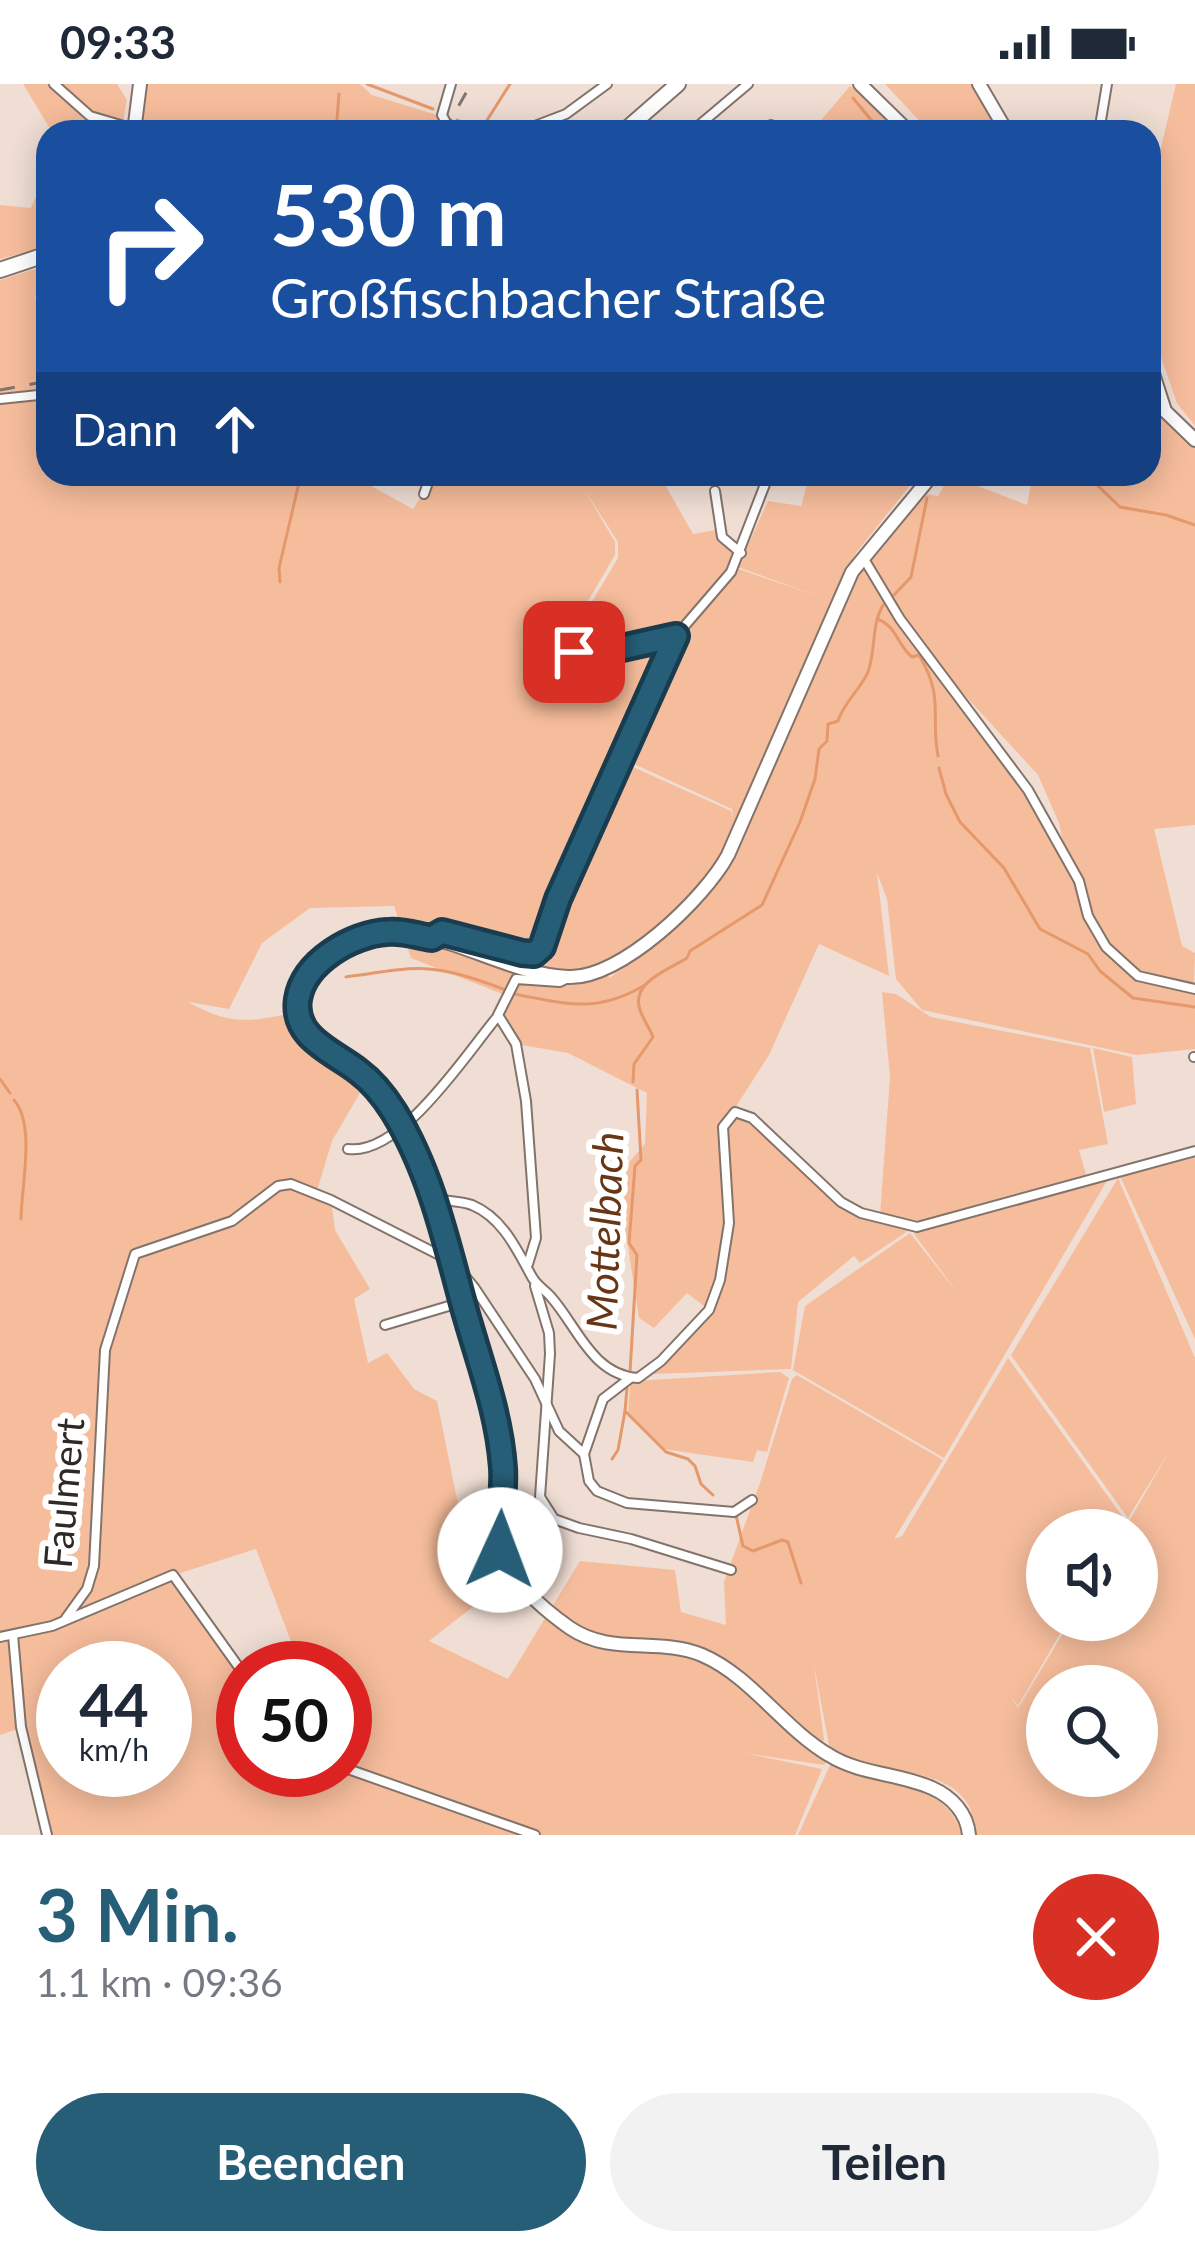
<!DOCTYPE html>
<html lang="de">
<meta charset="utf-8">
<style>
body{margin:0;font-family:Lato,sans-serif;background:#f2f2f3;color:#1f2937;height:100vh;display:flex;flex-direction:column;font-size:45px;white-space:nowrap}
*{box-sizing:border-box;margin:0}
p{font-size:39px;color:#747a83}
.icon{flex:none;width:66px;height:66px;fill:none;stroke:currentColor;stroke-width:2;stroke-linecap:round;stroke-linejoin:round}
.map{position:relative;height:1751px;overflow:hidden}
.side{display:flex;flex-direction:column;background:#fff;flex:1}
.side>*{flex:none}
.banner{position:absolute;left:36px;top:36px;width:1125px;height:366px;border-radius:36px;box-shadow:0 6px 30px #0003;background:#1a4fa0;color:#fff;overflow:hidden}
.controls{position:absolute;left:1026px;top:1425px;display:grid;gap:24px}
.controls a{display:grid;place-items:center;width:132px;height:132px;border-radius:50%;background:#fff;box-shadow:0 6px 30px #0003;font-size:60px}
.speed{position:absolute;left:36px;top:1557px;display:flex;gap:24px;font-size:60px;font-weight:700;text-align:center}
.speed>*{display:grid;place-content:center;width:156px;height:156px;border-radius:50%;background:#fff;box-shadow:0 6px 30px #0003;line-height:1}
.speed small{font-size:30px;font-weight:400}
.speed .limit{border:18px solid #d22;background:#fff;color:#111}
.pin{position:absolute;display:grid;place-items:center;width:102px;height:102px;color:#fff;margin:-51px;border-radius:24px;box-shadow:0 6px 18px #0006}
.me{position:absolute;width:132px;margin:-66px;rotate:2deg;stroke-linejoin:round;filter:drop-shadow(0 0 9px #0008)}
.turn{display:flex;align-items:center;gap:42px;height:252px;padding:0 36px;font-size:54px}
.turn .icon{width:156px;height:156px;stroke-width:2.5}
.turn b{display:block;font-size:84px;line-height:102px}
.then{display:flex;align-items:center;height:114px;padding:0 36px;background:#0003;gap:24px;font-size:45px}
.round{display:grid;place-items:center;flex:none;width:126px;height:126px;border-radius:63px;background:#f2f2f3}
.overview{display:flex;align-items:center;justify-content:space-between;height:204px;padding:0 36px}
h1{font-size:72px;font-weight:700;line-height:90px;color:#265e78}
.primary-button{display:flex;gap:24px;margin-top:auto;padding:24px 36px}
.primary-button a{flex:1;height:138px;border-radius:72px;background:#265e78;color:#fff;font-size:48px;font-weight:700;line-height:138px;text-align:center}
.primary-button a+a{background:#f2f2f3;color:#1f2937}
.status{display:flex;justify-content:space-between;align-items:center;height:84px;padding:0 60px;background:#fff;direction:ltr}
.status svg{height:33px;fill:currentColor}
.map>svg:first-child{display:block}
.green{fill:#f6bd9c;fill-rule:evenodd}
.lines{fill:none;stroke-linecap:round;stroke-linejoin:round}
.stream{stroke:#e5986b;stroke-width:3}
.street-casing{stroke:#83746b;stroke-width:12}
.secondary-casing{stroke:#83746b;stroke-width:16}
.primary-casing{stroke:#83746b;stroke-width:18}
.street{stroke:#fff;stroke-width:8}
.secondary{stroke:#fff;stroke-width:12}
.primary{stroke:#fff;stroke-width:14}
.rail{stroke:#80756f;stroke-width:3;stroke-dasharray:15 15;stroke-linecap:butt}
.route-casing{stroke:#193d4e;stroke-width:30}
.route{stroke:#265e78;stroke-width:21}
.labels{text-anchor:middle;stroke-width:12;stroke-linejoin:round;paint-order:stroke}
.street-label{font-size:39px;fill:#2f2925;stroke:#fff}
.water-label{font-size:42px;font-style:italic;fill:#683615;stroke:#fff}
</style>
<div class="status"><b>09:33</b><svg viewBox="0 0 49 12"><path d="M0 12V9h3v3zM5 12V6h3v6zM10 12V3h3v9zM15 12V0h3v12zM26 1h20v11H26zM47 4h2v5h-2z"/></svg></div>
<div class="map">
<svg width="1195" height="1751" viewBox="0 0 1195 1751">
<rect width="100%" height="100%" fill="#f0ded4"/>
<!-- green -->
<g class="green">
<polygon points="23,0 117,0 127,16 121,48 52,48"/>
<polygon points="146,0 360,0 372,11 440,32 429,48 138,48"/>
<polygon points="885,0 973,0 1002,48 930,48"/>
<polygon points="1176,0 1195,0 1195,342 1177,319 1149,239 1149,114"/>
<polygon points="850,2 887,30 901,48 811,48"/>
<polygon points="48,85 48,162 0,175 0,121 31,124"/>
<path d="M 48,181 L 48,242 L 32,205 L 48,249 L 48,390 L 378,390 L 371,402 L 413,425 L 435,390 L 659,390 L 693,450 L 717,446 L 737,471 C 726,493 696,534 677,548 C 657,563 595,566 571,565 L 567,560 L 618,474 L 618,458 L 584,405 L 615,458 L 615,471 L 537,604 L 566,571 L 665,558 L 670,562 L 566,793 L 568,799 L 622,678 L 731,727 L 733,735 L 732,725 L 623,675 L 680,551 L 736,484 L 820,513 L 738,483 L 768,417 L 801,422 L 810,390 L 919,390 L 856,469 L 840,498 L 717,784 C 688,827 644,858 599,882 L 610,894 L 704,817 L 723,787 L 845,512 L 872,467 L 927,410 L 938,412 L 951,390 L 971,390 L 975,401 L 1027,421 L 1033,390 L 1149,390 L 1149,295 C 1158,326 1171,343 1195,364 L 1195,741 L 1154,745 L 1182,862 L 1195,869 L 1194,902 L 1147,893 L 1134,886 L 1095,845 L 1080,792 L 1064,762 L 1059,739 L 1038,691 L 959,605 L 956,608 C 995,662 1056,735 1077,797 C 1083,815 1082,834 1092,851 C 1114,888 1156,901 1195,908 L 1195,965 L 1136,971 L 922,926 L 896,895 L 887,815 L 877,789 L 889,892 L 819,860 L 769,971 L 723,1043 L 724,1056 L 734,1032 L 746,1033 L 826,1108 L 855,1128 L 908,1147 L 860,1179 L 854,1172 L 798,1218 L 791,1285 L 653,1290 L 713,1224 L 728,1178 L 733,1128 L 730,1121 L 720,1196 L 709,1226 L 687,1209 L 654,1244 L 639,1234 L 617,1092 L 645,1060 L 647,1009 L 568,969 L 516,960 L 498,931 L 505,911 L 411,874 L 394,822 L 310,824 L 262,859 L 229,925 L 188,918 C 233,943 251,937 299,928 C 308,965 343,971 368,995 L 332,1057 L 316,1110 L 331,1116 L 335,1146 L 370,1205 L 354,1215 L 368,1279 L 387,1269 L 414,1305 L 437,1317 L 459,1425 L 451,1500 L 499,1462 L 514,1491 L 429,1557 L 508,1595 L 580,1477 L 675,1486 L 681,1528 L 726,1541 L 724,1498 L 761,1396 L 792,1295 L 797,1291 L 943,1376 L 894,1455 L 902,1452 L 1008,1274 L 1125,1436 L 1121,1446 L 1047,1446 L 1047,1536 L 1068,1536 L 1018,1622 L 1011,1613 L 1018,1624 L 1071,1536 L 1137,1536 L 1137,1446 L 1124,1446 L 1170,1366 L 1128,1434 L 1011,1271 L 1118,1094 L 1195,1274 L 1195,1751 L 973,1751 C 972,1743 973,1729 969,1722 C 943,1675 864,1697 829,1661 L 814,1581 L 824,1655 L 822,1660 L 812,1660 L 816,1668 L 827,1676 L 824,1681 L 744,1669 L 822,1685 L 795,1751 L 47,1751 L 21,1644 L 0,1651 L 0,196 ZM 256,1465 L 301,1584 L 345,1584 L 345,1686 L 243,1686 L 243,1589 L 174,1491 ZM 63,1584 L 165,1584 L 165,1686 L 63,1686 ZM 1047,1602 L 1137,1602 L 1137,1692 L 1047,1692 Z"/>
<polygon points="882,908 896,910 931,933 1090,964 1108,1060 1079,1066 1087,1094 928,1138 880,1131 890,993"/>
<polygon points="1093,964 1132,973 1136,1020 1104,1028"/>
<polygon points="1195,1071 1195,1255 1119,1090"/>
<polygon points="1108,1095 944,1374 793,1286 805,1222 910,1149 959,1211 914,1150 916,1145"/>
<polygon points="780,1288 789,1294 767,1368 757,1366 753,1378 663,1365 628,1329 630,1300 634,1297"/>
<path d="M 831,1679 C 878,1700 946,1695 962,1751 L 798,1751 Z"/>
</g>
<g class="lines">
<!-- stream -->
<g class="stream">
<polyline points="367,0 433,25"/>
<polyline points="853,14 881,48"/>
<polyline points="457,36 473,43 484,41 510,0"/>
<polyline points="336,48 339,10"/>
<polyline points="1094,390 1095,392"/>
<polyline points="1095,399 1120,423 1166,431 1195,441"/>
<polyline points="280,498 279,484 301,390"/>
<polyline points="894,511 911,493 927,414"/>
<path d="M 877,535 C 896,541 898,562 912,573 L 919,571 C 945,615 930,629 938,672"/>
<polyline points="939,684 946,710 960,738 1004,784 1040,845 1088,870 1100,887 1133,914 1195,923"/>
<path d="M 346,893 C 419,882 434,878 503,905"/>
<path d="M 514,910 C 568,920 596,930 645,901"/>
<polyline points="0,995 10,1009"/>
<path d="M 633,998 L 634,980 L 653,953 C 649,943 643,935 640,926 C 630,898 670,885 687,874 L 690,867 L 762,821 L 800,738 L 815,695 L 819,665 L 827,657 L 828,640 L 838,637 C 844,618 860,606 868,588 C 876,566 871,542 883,521"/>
<path d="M 14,1016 C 36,1041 21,1104 21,1135"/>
<polyline points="630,1288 637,1171 629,1159 635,1082 641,1076 637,1006"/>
<polyline points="627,1304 625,1327 666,1368 688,1375 695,1382 701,1400 713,1411"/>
<polyline points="612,1375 618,1366 625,1327"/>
<polyline points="736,1431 743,1462 753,1467 782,1456 788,1458 801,1499"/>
</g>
<defs>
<g id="street">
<polyline points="54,0 90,32 134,45"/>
<polyline points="451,0 442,31 451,48"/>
<polyline points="519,48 566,30 607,0"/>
<polyline points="691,48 748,0"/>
<polyline points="768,48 771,41"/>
<polyline points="1099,48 1107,0"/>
<polyline points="0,315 48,310"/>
<polyline points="715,407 722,453 741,469"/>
<polyline points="424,410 431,390"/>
<polyline points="864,475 900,535 1028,706 1079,797 1088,832 1106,863 1138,892 1195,905"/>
<polyline points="562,566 622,564 676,552 731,488 769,390"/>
<polyline points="433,854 442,848 522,869 534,870 542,863 558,815 676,552"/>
<polyline points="1194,973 1195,973"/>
<path d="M 348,1065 C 401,1072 466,970 498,932"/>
<path d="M 435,1115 C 446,1117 461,1117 472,1121 C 503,1134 517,1166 532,1193 C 537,1202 545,1206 551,1213 C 577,1242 592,1291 638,1294 L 661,1277 L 709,1226 L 720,1196 L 729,1139 L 723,1043 L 735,1028 L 752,1034 L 841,1118 L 861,1129 L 917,1143 L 1195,1067"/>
<polyline points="528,1180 536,1154 526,1017 516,960 498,931 516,895 560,898 568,894"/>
<polyline points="535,1202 549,1249 550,1270 540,1413 554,1435 579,1444 631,1455 731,1486"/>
<polyline points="385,1241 462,1218"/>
<polyline points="584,1370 589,1397 597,1407 627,1419 734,1428 752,1416"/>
<polyline points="66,1534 87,1505 94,1482 105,1266 135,1170 232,1137 278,1102 291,1100 331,1116 453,1178 474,1203 535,1295 559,1347 584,1370 603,1315 629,1295"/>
<polyline points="13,1551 21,1643 47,1751"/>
<polyline points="0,1553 52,1542 173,1491 243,1589"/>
<polyline points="345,1684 535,1751"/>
</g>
<g id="secondary">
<polyline points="860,0 909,48"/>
<polyline points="979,0 1007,48"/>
<polyline points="134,48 140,0"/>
<polyline points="1149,277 1165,327 1195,356"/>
<path d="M 933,390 L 852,488 L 728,771 C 705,814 620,896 568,893 C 494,890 422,825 349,859 C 331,868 312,881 303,900 C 296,913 297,931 303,944 C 314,966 342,974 360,988 C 399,1018 423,1082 438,1129 C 459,1198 487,1276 497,1347 C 499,1362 503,1377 503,1392 C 503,1417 493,1448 503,1472 C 515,1501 546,1527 570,1544 C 611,1572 659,1553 702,1571 C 751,1592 783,1644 829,1671 C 861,1691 899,1689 932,1704 C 952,1713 967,1729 969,1751"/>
</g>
<g id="primary">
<polyline points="623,48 678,0"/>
<polyline points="0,186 48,170"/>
</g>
</defs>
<!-- street casing -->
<use href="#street" class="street-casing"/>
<!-- secondary casing -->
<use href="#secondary" class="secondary-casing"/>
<!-- primary casing -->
<use href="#primary" class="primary-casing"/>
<!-- street -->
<use href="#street" class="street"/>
<!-- secondary -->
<use href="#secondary" class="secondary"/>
<!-- primary -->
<use href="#primary" class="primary"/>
<!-- rail -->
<g class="rail">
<polyline points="444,48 471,0"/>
<polyline points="0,306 48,297"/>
</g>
</g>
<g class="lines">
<defs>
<path id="route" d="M 500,1466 C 497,1439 505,1412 503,1384 C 499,1326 477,1272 462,1216 C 445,1152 429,1085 394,1028 C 384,1012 373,998 358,987 C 334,968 292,954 298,915 C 304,878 352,850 387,848 C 402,846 418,852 432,854 L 442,848 L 522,869 L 534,870 L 542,863 L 558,815 L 676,552 L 622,564 L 574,568"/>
</defs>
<!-- route casing -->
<use href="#route" class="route-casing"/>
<!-- route -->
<use href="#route" class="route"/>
</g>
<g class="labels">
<!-- street labels -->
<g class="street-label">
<text transform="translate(64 1409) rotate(-85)" y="14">Faulmert</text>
</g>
<!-- water labels -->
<g class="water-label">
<text transform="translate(605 1147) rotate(-88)" y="15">Mottelbach</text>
</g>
</g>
</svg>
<div class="controls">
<a><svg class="icon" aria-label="sound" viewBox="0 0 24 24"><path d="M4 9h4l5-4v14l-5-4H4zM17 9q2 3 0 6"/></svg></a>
<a><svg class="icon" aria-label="search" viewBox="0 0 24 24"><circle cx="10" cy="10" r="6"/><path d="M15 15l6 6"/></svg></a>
</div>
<div class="speed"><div>44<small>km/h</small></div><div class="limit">50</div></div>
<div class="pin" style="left:574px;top:568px;background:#d93025"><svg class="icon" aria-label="arrive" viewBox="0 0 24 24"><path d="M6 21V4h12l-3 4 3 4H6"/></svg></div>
<svg class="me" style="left:500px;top:1466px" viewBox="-20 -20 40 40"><circle r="19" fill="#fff"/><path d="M0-13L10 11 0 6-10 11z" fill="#265e78"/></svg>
<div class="banner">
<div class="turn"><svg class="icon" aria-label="right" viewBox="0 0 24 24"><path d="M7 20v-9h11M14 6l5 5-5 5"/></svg><div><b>530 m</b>Großfischbacher Straße</div></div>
<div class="then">Dann<svg class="icon" aria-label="ahead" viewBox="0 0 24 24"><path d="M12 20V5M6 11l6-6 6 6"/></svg></div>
</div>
</div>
<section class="side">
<div class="overview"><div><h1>3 Min.</h1><p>1.1 km · 09:36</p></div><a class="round" style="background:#d93025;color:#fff"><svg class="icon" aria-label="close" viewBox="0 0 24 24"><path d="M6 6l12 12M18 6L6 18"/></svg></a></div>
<div class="primary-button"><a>Beenden</a><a>Teilen</a></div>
</section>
